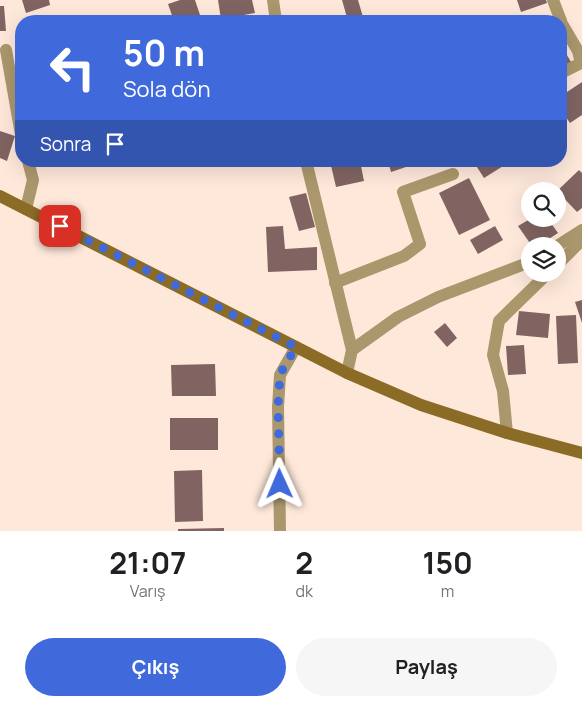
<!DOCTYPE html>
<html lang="tr">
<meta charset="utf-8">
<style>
body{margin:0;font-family:Manrope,sans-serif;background:#f6f6f6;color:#202124;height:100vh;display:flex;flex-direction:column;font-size:19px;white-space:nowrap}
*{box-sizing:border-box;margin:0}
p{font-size:16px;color:#757577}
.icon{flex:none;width:28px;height:28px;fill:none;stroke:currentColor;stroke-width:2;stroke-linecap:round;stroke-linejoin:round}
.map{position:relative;height:531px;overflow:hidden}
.panel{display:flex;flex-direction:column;background:#fff;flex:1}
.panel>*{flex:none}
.hud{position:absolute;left:15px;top:15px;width:552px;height:152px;border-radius:20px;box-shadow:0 5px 20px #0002;background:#406adb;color:#fff;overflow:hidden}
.controls{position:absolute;left:521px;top:182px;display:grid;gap:10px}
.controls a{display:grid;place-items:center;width:45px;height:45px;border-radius:50%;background:#fff;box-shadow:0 5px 20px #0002;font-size:25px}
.pin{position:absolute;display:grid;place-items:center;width:42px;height:42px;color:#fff;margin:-21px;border-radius:10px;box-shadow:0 2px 8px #0006}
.me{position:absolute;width:55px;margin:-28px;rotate:359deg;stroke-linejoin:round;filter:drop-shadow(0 0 4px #0008)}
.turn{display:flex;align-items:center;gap:18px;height:105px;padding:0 25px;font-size:22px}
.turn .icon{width:65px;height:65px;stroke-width:2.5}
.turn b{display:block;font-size:35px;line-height:42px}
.then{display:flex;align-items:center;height:48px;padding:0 25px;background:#0003;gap:10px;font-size:19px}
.eta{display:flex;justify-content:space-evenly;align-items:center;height:85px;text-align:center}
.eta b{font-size:30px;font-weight:700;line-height:35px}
.action{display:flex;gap:10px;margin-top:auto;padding:10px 25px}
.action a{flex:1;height:58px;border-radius:30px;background:#406adb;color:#fff;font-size:20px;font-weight:700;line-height:58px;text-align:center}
.action a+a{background:#f6f6f6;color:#202124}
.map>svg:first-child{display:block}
.building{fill:#816461}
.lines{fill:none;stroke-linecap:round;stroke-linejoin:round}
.minor{stroke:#ab976c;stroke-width:12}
.secondary{stroke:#8b6c26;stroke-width:12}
.route{stroke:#406adb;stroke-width:9;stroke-dasharray:0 16.2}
</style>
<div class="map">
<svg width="582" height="531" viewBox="0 0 582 531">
<rect width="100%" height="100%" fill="#fee8da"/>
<!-- building -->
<g class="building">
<polygon points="22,0 49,0 50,5 26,13"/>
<polygon points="180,0 195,0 202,21 174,21 168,4"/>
<polygon points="218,0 252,0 255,13 221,19"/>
<polygon points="342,0 358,0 363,17 348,21"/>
<polygon points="517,0 546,0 547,3 521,12"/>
<polygon points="0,6 4,6 6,31 0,31"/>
<polygon points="561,45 571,62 561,68"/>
<polygon points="582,82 582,115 570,123 561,110 561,96"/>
<polygon points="0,131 15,136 7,161 0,158"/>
<polygon points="330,161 360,161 364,181 336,187"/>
<polygon points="388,161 404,161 406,167 391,172"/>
<polygon points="473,161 511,161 484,178"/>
<polygon points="579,170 582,173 582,208 577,212 557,191"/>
<polygon points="469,178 490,220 459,235 439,193"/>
<polygon points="306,193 315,227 299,231 289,197"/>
<polygon points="530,219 548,219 558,233 538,246 532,246 518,226"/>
<polygon points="283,226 285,249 317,247 317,270 268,272 266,227"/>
<polygon points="495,226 503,240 478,254 470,240"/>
<polygon points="582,300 582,323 575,302"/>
<polygon points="519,311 550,314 548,338 516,335"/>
<polygon points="576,315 578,363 558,364 556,316"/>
<polygon points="445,323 457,338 447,347 434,332"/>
<polygon points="524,345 526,374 508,375 506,346"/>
<polygon points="215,364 216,396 172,396 171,365"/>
<rect x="170" y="418" width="48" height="32"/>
<polygon points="202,470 203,521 175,522 174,471"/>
<polygon points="224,528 224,531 178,531 178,529"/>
</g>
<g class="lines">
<!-- minor -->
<g class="minor">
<polyline points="273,0 276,21"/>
<polyline points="553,0 561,21"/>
<polyline points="561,22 578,51 581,63 561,73"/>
<polyline points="6,50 21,135"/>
<polyline points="306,161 352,350 347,373"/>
<polyline points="26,209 33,180 28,161"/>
<polyline points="557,246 582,230"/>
<polyline points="558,264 582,240"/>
<polyline points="335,283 404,256 420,244 403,192 453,174"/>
<polyline points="352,350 398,317 438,297 530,262"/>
<polyline points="507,433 503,391 493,355 499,321 547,274"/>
<polyline points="280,531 278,407 280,375 296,347"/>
</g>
<!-- secondary -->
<polyline class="secondary" points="0,196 347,373 421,405 507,433 582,453"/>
</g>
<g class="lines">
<!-- route -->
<polyline class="route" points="60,226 296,347 280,374 278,407 280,484"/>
</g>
</svg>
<div class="controls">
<a><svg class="icon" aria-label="search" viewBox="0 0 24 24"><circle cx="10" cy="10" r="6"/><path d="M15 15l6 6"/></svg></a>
<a><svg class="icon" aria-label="layers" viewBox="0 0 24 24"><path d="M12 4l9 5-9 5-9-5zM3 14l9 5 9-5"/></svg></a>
</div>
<div class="pin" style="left:60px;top:226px;background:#d93025"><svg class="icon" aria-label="arrive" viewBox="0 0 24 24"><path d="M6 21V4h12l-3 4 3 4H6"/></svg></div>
<svg class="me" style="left:280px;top:484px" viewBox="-20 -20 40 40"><path d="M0-17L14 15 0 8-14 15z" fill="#406adb" stroke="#fff" stroke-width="4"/></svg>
<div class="hud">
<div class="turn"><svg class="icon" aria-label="left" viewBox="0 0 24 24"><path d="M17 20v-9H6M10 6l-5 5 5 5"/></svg><div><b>50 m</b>Sola dön</div></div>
<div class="then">Sonra<svg class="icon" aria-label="arrive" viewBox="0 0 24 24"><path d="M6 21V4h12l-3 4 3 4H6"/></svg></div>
</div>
</div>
<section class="panel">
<div class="eta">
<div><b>21:07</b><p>Varış</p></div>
<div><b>2</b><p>dk</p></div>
<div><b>150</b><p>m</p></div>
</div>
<div class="action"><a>Çıkış</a><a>Paylaş</a></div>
</section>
